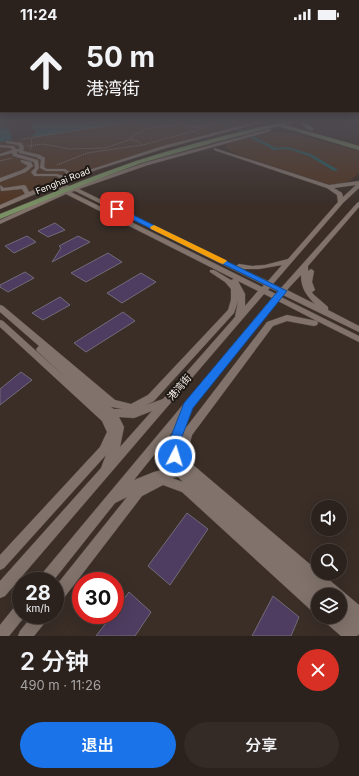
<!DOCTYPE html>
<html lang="zh">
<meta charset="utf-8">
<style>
body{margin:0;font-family:Inter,"Noto Sans SC",sans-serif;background:#342a26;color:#f1f3f6;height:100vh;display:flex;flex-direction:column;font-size:15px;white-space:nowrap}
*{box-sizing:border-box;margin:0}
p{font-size:13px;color:#a6a4a4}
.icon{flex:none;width:22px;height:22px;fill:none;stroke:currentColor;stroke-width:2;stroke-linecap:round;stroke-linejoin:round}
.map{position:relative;height:608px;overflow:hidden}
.drawer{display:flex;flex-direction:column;background:#2c221d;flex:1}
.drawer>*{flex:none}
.banner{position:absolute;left:0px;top:0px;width:359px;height:84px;box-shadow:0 4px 16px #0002,0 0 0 1px #483f3b;background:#2c221d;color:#f1f3f6;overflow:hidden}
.fabs{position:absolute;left:311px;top:472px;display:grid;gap:8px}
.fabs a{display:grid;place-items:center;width:36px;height:36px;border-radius:50%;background:#2c221d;box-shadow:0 4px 16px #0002,0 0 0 1px #483f3b;font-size:20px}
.speed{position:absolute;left:12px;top:544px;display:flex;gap:8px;font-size:20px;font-weight:700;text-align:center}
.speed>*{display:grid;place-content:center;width:52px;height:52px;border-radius:50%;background:#2c221d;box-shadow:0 4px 16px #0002,0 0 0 1px #483f3b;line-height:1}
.speed small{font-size:10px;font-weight:400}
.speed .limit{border:6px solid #d22;background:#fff;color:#111}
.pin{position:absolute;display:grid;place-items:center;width:34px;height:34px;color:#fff;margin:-17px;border-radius:8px;box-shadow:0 2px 6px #0006}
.me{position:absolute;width:44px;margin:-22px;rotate:5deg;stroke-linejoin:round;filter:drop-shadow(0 0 3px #0008)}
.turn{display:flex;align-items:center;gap:14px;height:84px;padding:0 20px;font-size:18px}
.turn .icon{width:52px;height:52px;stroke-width:2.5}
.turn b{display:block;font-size:28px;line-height:34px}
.round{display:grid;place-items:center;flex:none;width:42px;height:42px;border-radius:21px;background:#342a26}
.overview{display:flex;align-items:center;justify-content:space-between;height:68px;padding:0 20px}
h1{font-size:24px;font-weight:600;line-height:30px}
.action{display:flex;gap:8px;margin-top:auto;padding:8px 20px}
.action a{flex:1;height:46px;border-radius:24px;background:#1a73e8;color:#fff;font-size:16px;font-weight:600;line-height:46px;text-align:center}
.action a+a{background:#342a26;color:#f1f3f6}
.status{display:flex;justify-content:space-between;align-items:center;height:28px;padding:0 20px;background:#2c221d;direction:ltr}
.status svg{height:11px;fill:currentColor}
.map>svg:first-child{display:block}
.green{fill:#513624}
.water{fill:#215f63}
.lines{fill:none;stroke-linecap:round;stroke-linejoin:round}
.canal{fill:#215f63;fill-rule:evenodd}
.building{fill:#4f3d61;stroke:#716b78}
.minor-casing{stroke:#554a45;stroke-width:1}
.major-casing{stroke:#554a45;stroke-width:1}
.path{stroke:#958a84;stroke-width:1;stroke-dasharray:1 1;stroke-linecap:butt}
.minor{fill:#81736b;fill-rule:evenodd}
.major{fill:#799064;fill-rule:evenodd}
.route{fill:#1a73e8;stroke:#114b97}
.slow{fill:#f59e0b}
.labels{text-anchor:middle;stroke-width:4;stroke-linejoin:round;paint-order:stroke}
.far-street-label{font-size:9px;fill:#f8f0eb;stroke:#1d1814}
.street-label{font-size:10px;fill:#f8f0eb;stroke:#1d1814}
</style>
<div class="status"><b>11:24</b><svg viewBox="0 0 49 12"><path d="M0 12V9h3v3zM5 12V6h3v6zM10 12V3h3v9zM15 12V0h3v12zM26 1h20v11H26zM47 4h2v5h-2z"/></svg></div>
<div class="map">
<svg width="359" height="608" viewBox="0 0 359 608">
<rect width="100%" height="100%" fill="#3a2e27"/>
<!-- green -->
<g class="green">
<path d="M 132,93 L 266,93 C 175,115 85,139 0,179 L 0,114 Z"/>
<path d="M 273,104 L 292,105 L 359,123 L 359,145 C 348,155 344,157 328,156 L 239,127 L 225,119 L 228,115 Z"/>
</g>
<!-- water -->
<g class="water">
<polygon points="32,93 132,93 34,109 33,107 37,104 31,100"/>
<polygon points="0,97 10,102 12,112 0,114"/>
</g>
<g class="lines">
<!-- canal -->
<polygon class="canal" points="219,93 224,93 276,120 288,119 311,126 338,142 334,143 309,128 288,121 274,122"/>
</g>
<!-- building -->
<g class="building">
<polygon points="55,195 65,202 48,209 38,203"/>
<polygon points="27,208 36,214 14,225 5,218"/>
<polygon points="78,208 90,214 52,234 61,220 59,218"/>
<polygon points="108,225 122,234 86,254 71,245"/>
<polygon points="25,244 34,250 8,264 0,259 0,257"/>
<polygon points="141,245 156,254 122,275 107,265"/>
<polygon points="60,269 70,277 43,292 32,285"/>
<polygon points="123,284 135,293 86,324 74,315"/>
<polygon points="21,344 32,352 0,377 0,361"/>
<polygon points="187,485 208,501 170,557 148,538"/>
<polygon points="129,564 151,584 135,608 96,608 112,587 115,587 115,583"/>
<polygon points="273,568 299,589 291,608 252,608"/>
</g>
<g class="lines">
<defs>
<g id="minor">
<path d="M 261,93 L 268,93 L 166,120 L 99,141 L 66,153 L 0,181 L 0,177 L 25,166 L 22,161 L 1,163 L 0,157 L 4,160 L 24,157 L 26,158 L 29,164 L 62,151 L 56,148 L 34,148 L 31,144 L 35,140 L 34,134 L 13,128 L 12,125 L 0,128 L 0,126 L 12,122 L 11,120 L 0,119 L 0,117 L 14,118 L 16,121 L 20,121 L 18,117 L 6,115 L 6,113 L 22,115 L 24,120 L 23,123 L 40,127 L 45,130 L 44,139 L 47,141 L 65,141 L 74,147 L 163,118 ZM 19,123 L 19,125 L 36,129 L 41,132 L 40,140 L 46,143 L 64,143 L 69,148 L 67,149 L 57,146 L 37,146 L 36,144 L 39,140 L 38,132 L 17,126 L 17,124 Z"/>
<path d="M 270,101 L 271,103 L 148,137 L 79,161 L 236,238 L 239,236 L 252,238 L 265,237 L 288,231 L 338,174 L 337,167 L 327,160 L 214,122 L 214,120 L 329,157 L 359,153 L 359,160 L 343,175 L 273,256 L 281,260 L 357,175 L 359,174 L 359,179 L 308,238 L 308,243 L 311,241 L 314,243 L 312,254 L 315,262 L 312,264 L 313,266 L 328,279 L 328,282 L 359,298 L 359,304 L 283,267 L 281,269 L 359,308 L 359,314 L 317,293 L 318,295 L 317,297 L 314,298 L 287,293 L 273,298 L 192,407 L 187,426 L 192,436 L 318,543 L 318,545 L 321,545 L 359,577 L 359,607 L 357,606 L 358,608 L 341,608 L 325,594 L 323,589 L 340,589 L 340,567 L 318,567 L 318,586 L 313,584 L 182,464 L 163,457 L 142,468 L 60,575 L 55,577 L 55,559 L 127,469 L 115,475 L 53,553 L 39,553 L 40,548 L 272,270 L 264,266 L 5,568 L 0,570 L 0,553 L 101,440 L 106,427 L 4,540 L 0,542 L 0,527 L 100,419 L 107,404 L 102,393 L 0,299 L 0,292 L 3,293 L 66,350 L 37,323 L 36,321 L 39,318 L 0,284 L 0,277 L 3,278 L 115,372 L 131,376 L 148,367 L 228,282 L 231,272 L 231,261 L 225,254 L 210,244 L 210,242 L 214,242 L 231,252 L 234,251 L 66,166 L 2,195 L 0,196 L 0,192 L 62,164 L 59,162 L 60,156 L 75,159 L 144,135 ZM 356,157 L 343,169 L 342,165 L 334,160 ZM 65,159 L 70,161 L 66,162 L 65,161 ZM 75,163 L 264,257 L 262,259 L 71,164 ZM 282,237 L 268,253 L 242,241 L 259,241 ZM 301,247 C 301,260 306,267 315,276 L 287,262 ZM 238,253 L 258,263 L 245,278 L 245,266 ZM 270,260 L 278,264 L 276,266 L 268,262 ZM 238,273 L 235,289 L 163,371 L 146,377 L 154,373 L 234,285 ZM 278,273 L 317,293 L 287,287 L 267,294 L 185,401 L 191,384 L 190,382 ZM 111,379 L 112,379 L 122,381 L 114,381 ZM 152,383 L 120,419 L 124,399 L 119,389 L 134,390 ZM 174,402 L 171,420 L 173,439 L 154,444 L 134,452 ZM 178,449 L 183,454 L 172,450 Z"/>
<polygon points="21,132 31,134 33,138 26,144 0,154 0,150 22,142 28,138 21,134"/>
<polygon points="21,575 21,587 26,587 9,608 0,608 0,597 16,577"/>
<polygon points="33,587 49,587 47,592 34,608 18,608 20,603"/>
</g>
<g id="major">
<path d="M 288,93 L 297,93 L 285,97 L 359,118 L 359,122 L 278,98 L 219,113 L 141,135 L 88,155 L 0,191 L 0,186 C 45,168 89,149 136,133 C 185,117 237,104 288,93 Z"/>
<polygon points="302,93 307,93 306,95 313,100 313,102 309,102 301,96"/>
</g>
</defs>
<!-- minor casing -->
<use href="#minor" class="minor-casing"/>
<!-- major casing -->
<use href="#major" class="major-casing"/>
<!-- path -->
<g class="path">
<polyline points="182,93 192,103 198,106"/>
<polyline points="216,93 218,94"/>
<polyline points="231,93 235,95"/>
<polyline points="211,96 221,98"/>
<polyline points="188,99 204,99"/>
<polyline points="22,111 137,93"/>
<polyline points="130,112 138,113 142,117"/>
<polyline points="27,118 44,116 69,121 105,120 129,112 133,107 149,100 185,96"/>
<polyline points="30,121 32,117 31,110"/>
<polyline points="0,133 12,130"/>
<polyline points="57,137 87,125 142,117 205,100 211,96 211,93"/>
</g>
<!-- minor -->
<use href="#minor" class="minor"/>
<!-- major -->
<use href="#major" class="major"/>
</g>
<!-- sky -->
<linearGradient id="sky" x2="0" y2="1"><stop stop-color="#201915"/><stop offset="0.52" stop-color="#4f4c52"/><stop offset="1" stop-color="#4f4c52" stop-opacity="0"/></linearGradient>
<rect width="359" height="178" fill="url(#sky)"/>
<!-- route -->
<polygon class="route" points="117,179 287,263 193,380 181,411 181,428 179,432 175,433 171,432 169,428 170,411 184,375 278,263 115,183 114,181"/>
<!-- slow -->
<polygon class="slow" points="154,197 226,232 227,233 223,236 220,235 151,201 150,199"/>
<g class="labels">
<!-- far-street labels -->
<g class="far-street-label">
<text transform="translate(63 153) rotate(-22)" y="3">Fenghai Road</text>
</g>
<!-- street labels -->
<g class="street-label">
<text transform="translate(179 359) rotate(-49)" y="4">港湾街</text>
</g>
</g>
</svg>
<div class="fabs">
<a><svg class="icon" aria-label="sound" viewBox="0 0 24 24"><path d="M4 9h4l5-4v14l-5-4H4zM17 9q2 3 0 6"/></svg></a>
<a><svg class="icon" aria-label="search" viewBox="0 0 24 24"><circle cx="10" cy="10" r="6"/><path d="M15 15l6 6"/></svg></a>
<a><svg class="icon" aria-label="layers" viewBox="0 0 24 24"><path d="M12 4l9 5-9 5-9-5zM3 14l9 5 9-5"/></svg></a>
</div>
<div class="speed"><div>28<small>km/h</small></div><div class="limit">30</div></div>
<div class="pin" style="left:117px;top:181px;background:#d93025"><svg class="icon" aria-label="arrive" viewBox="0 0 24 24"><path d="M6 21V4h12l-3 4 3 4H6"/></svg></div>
<svg class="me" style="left:175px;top:428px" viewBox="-20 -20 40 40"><circle r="17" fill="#1a73e8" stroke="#fff" stroke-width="3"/><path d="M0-11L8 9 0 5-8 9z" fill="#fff"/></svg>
<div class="banner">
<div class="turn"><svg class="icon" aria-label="ahead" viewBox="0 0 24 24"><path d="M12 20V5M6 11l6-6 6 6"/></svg><div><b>50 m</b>港湾街</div></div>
</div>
</div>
<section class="drawer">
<div class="overview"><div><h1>2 分钟</h1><p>490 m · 11:26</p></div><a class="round" style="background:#d93025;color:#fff"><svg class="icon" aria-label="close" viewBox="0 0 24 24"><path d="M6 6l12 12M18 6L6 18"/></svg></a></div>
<div class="action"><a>退出</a><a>分享</a></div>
</section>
